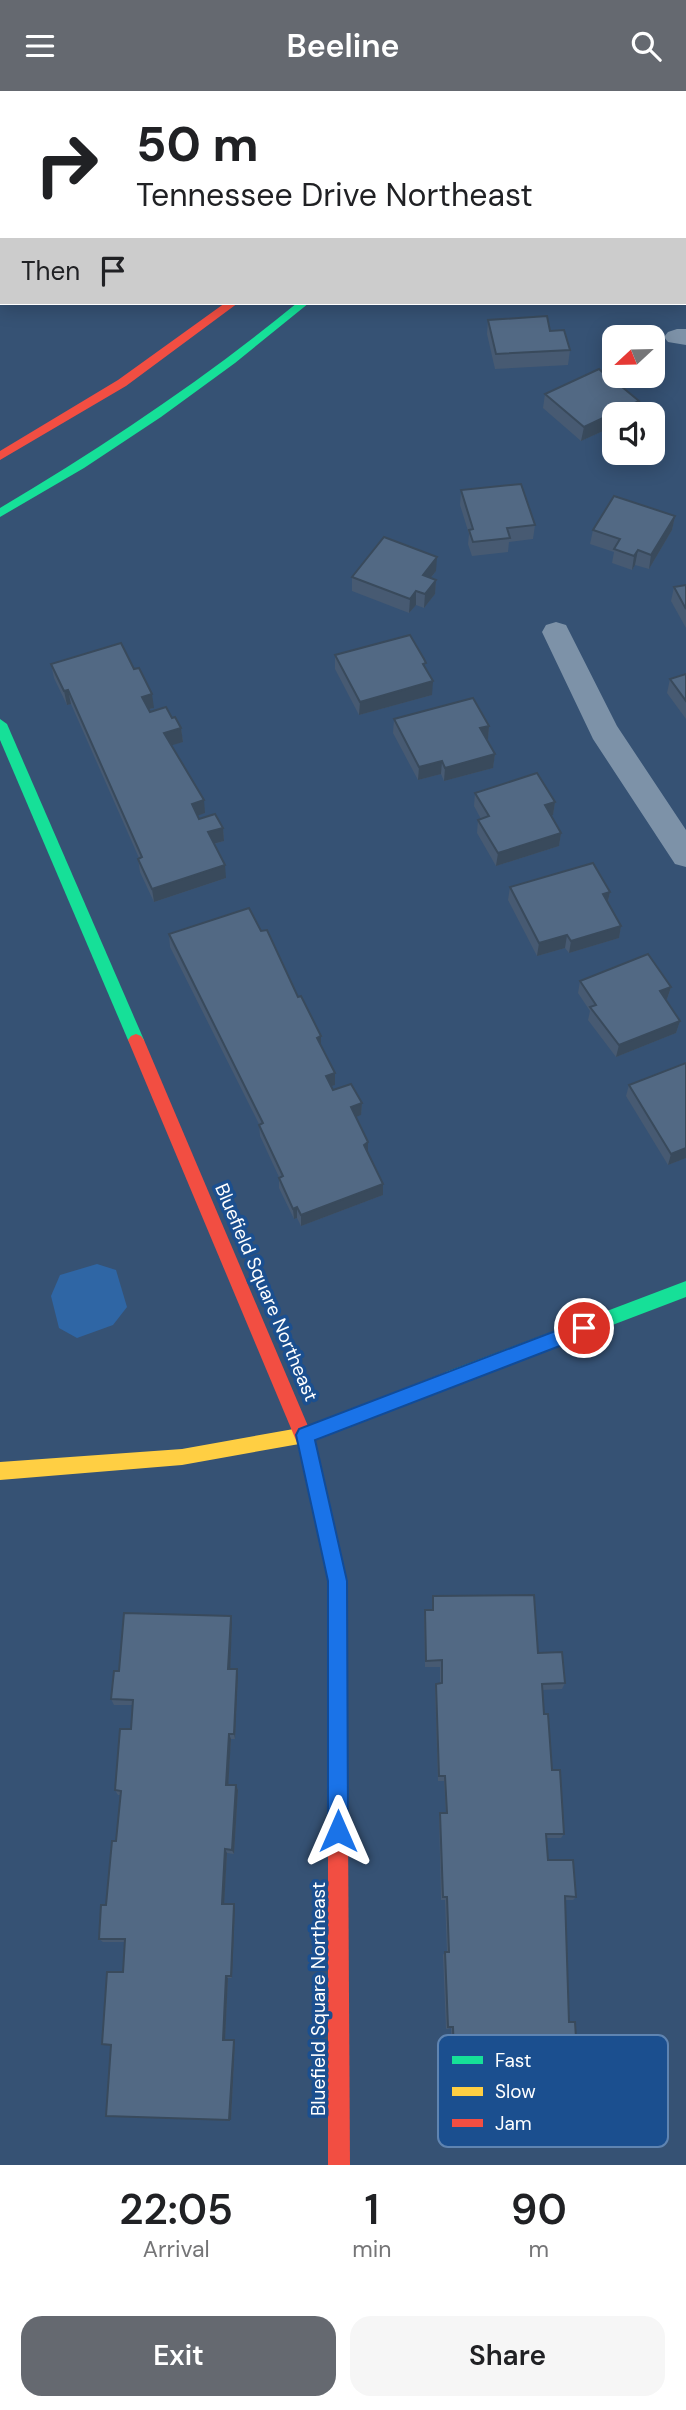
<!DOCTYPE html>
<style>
body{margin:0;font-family:"DM Sans",sans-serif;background:#f6f6f6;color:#202124;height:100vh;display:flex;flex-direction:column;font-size:26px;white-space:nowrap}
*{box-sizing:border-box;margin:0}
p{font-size:23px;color:#757577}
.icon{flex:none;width:38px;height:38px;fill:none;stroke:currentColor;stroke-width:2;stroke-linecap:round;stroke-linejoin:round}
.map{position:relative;height:2074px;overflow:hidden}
.details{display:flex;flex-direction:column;background:#fff;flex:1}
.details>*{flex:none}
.hud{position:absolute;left:0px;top:0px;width:686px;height:214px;box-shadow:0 4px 18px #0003;background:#fff;color:#202124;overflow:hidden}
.needle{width:46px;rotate:248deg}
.fabs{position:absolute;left:602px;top:234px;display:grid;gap:14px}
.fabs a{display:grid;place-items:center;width:63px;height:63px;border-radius:14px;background:#fff;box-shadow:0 4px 18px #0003;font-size:35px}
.pin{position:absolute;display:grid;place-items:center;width:60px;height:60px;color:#fff;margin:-30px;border:4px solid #fff;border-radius:50%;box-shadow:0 2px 7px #0007}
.me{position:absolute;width:77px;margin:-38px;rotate:0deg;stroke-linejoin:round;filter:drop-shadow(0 0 5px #0008)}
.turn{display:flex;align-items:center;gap:24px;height:147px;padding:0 21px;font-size:32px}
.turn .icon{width:91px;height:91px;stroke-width:2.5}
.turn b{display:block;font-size:49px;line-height:60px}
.then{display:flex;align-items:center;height:66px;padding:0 21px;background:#0003;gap:14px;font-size:26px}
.eta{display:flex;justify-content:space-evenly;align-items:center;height:119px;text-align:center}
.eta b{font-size:42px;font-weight:600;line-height:49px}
.action{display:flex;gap:14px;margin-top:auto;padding:14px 21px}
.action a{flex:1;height:80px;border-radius:21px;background:#656970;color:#fff;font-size:28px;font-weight:600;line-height:80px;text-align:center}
.action a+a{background:#f6f6f6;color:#202124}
header{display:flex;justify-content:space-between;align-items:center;height:91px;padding:0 21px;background:#656970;color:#fff;font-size:32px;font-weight:600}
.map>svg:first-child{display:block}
.green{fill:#2f66a5}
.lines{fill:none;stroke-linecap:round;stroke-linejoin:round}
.street{fill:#7d92a8;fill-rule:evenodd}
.fast{fill:#16e098;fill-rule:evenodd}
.slow{fill:#ffcf43;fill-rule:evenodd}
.jam{fill:#f24e42;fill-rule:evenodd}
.wall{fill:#475a72}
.shaded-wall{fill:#394a5c}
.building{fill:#526984;stroke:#394a5c;stroke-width:2}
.route{fill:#1a73e8;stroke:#114b97;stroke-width:2}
.labels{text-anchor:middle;stroke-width:7;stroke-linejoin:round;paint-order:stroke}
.street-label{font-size:19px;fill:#fff;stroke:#1b4f8f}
.key{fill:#1b4f8f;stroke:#5f84b1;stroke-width:2}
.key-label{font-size:19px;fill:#fff}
</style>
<header><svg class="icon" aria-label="menu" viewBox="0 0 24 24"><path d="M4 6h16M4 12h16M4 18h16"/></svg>Beeline<svg class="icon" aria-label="search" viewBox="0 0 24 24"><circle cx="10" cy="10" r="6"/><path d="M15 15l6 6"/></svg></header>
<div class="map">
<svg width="686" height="2074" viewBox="0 0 686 2074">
<rect width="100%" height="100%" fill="#365274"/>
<!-- green -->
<polygon class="green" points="97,1173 116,1179 127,1216 113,1234 77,1247 59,1237 51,1205 60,1184"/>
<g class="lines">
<!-- street -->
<g class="street">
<polygon points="677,238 686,238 686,254 668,251 664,246 668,241"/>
<polygon points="556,531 566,534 617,635 686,739 686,776 675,773 593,648 542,541 546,534"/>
</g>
<!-- fast -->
<g class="fast">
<polygon points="414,0 425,0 413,2"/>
<path d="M 297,212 L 309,212 L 235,272 L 161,326 L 84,377 L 0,426 L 0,417 C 104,355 203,289 297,212 Z"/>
<polygon points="0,628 7,633 144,949 141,953 131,953 128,949 0,649"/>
<polygon points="686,1190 686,1206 452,1295 446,1293 443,1287 446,1281"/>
<polygon points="307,1346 313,1348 316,1354 347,1490 348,1737 345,1744 338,1747 331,1744 328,1737 329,1490 298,1354 301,1348"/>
</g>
<!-- slow -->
<polygon class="slow" points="452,1279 458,1281 461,1287 458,1293 305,1352 182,1374 0,1389 0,1371 182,1358 305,1336"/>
<!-- jam -->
<g class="jam">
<polygon points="472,0 482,0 471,2"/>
<polygon points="225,212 238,212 126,295 0,369 0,360 118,289"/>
<polygon points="136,943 141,945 144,949 316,1354 313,1360 307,1362 301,1360 298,1354 128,949 131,945"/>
<polygon points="338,1727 345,1730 348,1737 350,2074 328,2074 328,1737 331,1730"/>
</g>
</g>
<!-- wall -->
<g class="wall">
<rect x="684" y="5" width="2" height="41"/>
<polygon points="488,229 550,240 570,259 568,274 495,278 487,243"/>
<polygon points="609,287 609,289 639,310 636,324 614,324 614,335 581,350 543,317 545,303"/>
<polygon points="461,399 535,434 533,448 509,451 508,461 472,465 468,453 469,443 460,414"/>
<polygon points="675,425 672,439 649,478 635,474 632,479 612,472 614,461 590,453 593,439"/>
<polygon points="436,480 431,487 436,489 435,503 424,517 416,514 409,522 352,500 352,486"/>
<polygon points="686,494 686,537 671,510 674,496"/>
<polygon points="335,564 425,577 432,604 359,624 335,578"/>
<polygon points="51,573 154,617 149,618 150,621 172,627 181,637 183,651 171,654 205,722 198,724 199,728 223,737 224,750 214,753 226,787 154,811 140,781 138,768 139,767 71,613 67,614 54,587"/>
<polygon points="686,583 686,628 667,602 670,588"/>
<polygon points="394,628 489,635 488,648 487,649 495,663 493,677 444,690 441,683 418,689 393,642"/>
<polygon points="475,702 555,711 553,724 551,725 561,742 559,755 496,775 477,742 478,729 481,728 474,715"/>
<polygon points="510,796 610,801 608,811 621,835 619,847 569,862 565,857 537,865 508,809"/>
<polygon points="261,840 321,945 321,956 335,982 335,994 331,995 333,999 362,1012 361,1024 355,1026 383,1104 301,1135 297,1127 294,1128 279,1097 279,1086 260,1045 259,1033 170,856 169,843"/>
<polygon points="580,890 671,896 667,908 665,909 680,930 676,942 616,966 588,929 590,920 578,902"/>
<polygon points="686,972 686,1067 668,1074 626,1005 629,994"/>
<polygon points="433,1505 538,1562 565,1592 562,1598 542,1599 544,1623 552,1679 564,1743 561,1747 546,1747 548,1769 576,1806 573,1809 565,1809 569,1931 577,2011 464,2013 464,1997 453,1997 451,1937 446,1938 443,1864 445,1861 447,1861 445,1809 441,1809 439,1726 440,1722 446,1722 444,1690 438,1690 435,1599 436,1593 440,1593 440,1576 425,1576 424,1525 425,1519 432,1519"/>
<polygon points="232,1532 230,1578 238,1584 235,1648 231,1648 228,1694 236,1694 238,1699 234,1763 227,1762 224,1813 235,1817 232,1887 228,1887 225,1949 234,1949 235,1950 231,2029 106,2025 111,1955 102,1953 123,1881 125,1851 103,1851 99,1848 106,1814 116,1750 120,1704 118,1704 115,1699 131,1638 132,1614 114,1614 111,1608 119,1580"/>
</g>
<!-- shaded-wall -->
<g class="shaded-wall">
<polygon points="134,0 155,0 145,2 135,2"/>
<rect x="161" y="0" width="23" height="2"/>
<polygon points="639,310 636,324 614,324 614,335 581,350 584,336"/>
<polygon points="675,425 672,439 649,478 651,464"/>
<polygon points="638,459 635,474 632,479 634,465"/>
<polygon points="437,466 436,480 422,498 423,484"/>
<polygon points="436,489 435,503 424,517 425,503"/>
<polygon points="416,500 416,514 409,522 410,508"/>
<polygon points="433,590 432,604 359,624 360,611"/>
<polygon points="68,599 71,613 67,614 64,600"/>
<polygon points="152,603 154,617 144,619 142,606"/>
<polygon points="489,635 488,648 479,651 480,637"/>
<polygon points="181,637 183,651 166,656 164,642"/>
<polygon points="495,663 493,677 444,690 445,677"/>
<polygon points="442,670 441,683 418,689 419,676"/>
<polygon points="204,709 205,722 194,726 192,713"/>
<polygon points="555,711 553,724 542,728 545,714"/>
<polygon points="223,737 224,750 209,754 208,741"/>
<polygon points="561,742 559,755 496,775 498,762"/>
<polygon points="225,774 226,787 154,811 152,798"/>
<polygon points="610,801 607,814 603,803"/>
<polygon points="621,835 619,847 569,862 571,850"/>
<polygon points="567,844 565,857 537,865 539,852"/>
<polygon points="671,896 667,908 656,913 660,900"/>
<polygon points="680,930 676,942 616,966 619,954"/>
<polygon points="321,945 321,957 317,947"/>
<polygon points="335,982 335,994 326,997 326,985"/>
<polygon points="362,1012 361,1024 351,1028 351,1016"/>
<polygon points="368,1051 368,1063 364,1054"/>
<polygon points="686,1057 686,1067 668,1074 671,1063"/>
<polygon points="383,1093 383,1104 301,1135 301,1124"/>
<polygon points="297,1116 297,1127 294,1128 293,1118"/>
<polygon points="231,1525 232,1532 230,1584 228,1578"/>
<polygon points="237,1578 238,1584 235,1648 234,1643"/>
<polygon points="229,1643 231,1648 228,1699 226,1694"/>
<polygon points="236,1694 238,1699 234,1763 232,1759"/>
<polygon points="225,1758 227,1762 224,1816 222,1813"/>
<polygon points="234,1813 235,1817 232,1887 231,1885"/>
<polygon points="226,1885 228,1887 225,1950 223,1949"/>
<polygon points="234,1949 235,1950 231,2029 229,2029"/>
</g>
<!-- building -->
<g class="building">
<polygon points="598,0 656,0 666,2 597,2"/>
<rect x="684" y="5" width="2" height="26"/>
<polygon points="547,225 550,240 564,239 570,259 496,263 488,229"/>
<polygon points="599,278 609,287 607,288 613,293 616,291 639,310 584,336 545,303"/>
<polygon points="521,393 535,434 507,437 510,447 473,451 469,439 473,438 461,399"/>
<polygon points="614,405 675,425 651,464 638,459 634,465 614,458 620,448 593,439"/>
<polygon points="384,446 437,466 423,484 436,489 425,503 416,500 410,508 352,486"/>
<polygon points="686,494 686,518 674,496"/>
<polygon points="410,544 424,568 426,572 423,573 433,590 360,611 335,564"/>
<polygon points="121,552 134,578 139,577 152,603 142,606 150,621 166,616 172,627 175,626 181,637 164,642 204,709 192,713 199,728 215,723 223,737 208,741 225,774 152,798 138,768 142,766 68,599 64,600 51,573"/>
<polygon points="686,583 686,610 670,588"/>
<polygon points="473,607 489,635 480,637 495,663 445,677 442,670 419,676 394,628"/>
<polygon points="537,682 555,711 545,714 561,742 498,762 478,729 489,725 475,702"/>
<polygon points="593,772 610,801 603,803 621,835 571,850 567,844 539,852 510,796"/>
<polygon points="249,817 261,840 267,839 298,906 301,905 321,945 317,947 335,982 326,985 333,999 351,993 362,1012 351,1016 368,1051 364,1054 383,1093 301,1124 297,1116 293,1118 279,1087 283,1085 259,1034 263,1032 169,843"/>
<polygon points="648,863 671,896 660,900 680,930 619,954 590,916 596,914 580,890"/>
<polygon points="686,972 686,1057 671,1063 629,994"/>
<polygon points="534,1504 538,1562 562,1561 565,1592 542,1593 544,1623 548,1623 552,1679 560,1679 564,1743 546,1743 548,1769 573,1769 576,1806 565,1805 569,1931 575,1931 580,2010 466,2012 465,1997 455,1997 453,1936 448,1936 445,1861 449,1861 447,1806 443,1806 440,1722 447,1722 445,1685 439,1685 436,1593 442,1592 442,1569 426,1570 425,1519 433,1519 433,1505"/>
<polygon points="124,1522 231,1525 228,1578 237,1578 234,1643 229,1643 226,1694 236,1694 232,1759 225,1758 222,1813 234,1813 231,1885 226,1885 223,1949 234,1949 229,2029 106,2025 111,1954 102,1953 107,1881 123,1881 125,1848 99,1848 101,1814 106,1814 112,1750 116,1750 121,1700 115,1699 120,1638 131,1638 133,1609 111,1608 114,1580 119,1580"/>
</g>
<!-- route -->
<polygon class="route" points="584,1229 591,1232 593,1237 591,1243 315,1349 347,1490 348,1740 345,1747 338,1750 331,1747 328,1740 328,1490 296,1344 299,1338"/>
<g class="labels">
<!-- street labels -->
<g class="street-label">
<text transform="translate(267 1201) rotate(67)" y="7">Bluefield Square Northeast</text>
<text transform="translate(318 1908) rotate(-90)" y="7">Bluefield Square Northeast</text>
</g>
</g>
<!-- legend -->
<rect x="438" y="1944" width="230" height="112" rx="10" class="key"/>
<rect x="452" y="1965" width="31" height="8" fill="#16e098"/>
<rect x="452" y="1996" width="31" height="9" fill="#ffcf43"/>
<rect x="452" y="2028" width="31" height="8" fill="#f24e42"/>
<g class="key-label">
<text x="495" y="1976">Fast</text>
<text x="495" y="2007">Slow</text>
<text x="495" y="2039">Jam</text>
</g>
</svg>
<div class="fabs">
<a><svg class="needle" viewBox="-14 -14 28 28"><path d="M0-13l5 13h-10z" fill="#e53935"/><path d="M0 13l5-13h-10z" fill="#757577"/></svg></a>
<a><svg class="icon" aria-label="sound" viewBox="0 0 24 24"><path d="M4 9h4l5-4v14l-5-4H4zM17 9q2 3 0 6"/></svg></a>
</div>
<div class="pin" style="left:584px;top:1237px;background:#d93025"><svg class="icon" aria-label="arrive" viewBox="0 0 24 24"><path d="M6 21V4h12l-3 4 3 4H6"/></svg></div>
<svg class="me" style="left:338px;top:1740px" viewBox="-20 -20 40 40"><path d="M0-17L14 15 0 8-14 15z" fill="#1a73e8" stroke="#fff" stroke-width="4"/></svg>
<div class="hud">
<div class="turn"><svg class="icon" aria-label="right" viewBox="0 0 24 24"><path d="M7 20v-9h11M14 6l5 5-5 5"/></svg><div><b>50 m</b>Tennessee Drive Northeast</div></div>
<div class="then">Then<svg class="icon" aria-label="arrive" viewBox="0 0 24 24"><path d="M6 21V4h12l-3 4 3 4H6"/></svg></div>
</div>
</div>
<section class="details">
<div class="eta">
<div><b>22:05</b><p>Arrival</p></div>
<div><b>1</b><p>min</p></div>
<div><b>90</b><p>m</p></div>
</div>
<div class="action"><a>Exit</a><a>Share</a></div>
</section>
